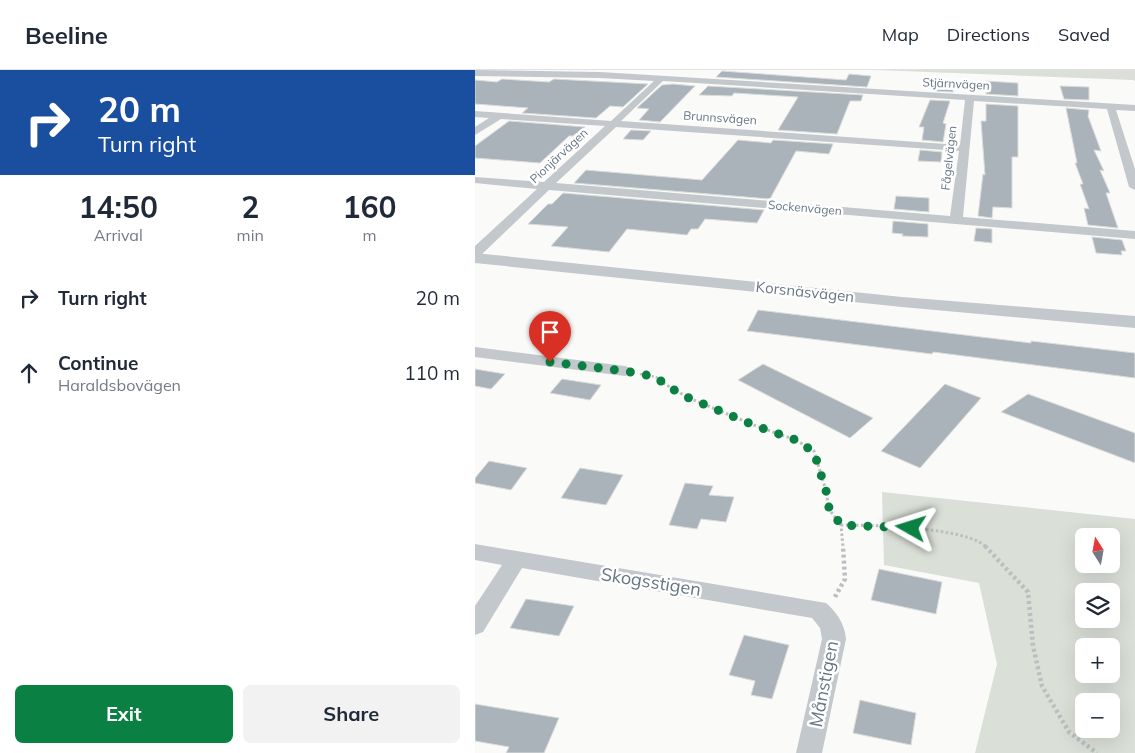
<!DOCTYPE html>
<meta charset="utf-8">
<style>
body{margin:0;font-family:Mulish,sans-serif;background:#f2f2f3;color:#1f2937;height:100vh;display:flex;flex-direction:column;font-size:19px;white-space:nowrap}
*{box-sizing:border-box;margin:0}
p{font-size:16px;color:#747a83}
.icon{flex:none;width:28px;height:28px;fill:none;stroke:currentColor;stroke-width:2;stroke-linecap:round;stroke-linejoin:round}
.map{position:relative;flex:1;overflow:hidden}
.panel{display:flex;flex-direction:column;background:#fff;width:475px}
.panel>*{flex:none}
.top-card{background:#1a4fa0;color:#fff;overflow:hidden}
.needle{width:32px;rotate:349deg}
.buttons{position:absolute;left:600px;top:458px;display:grid;gap:10px}
.buttons a{display:grid;place-items:center;width:45px;height:45px;border-radius:8px;background:#fff;box-shadow:0 5px 20px #0002;font-size:25px}
.pin{position:absolute;display:grid;place-items:center;width:42px;height:42px;color:#fff;margin:-51px -21px;border-radius:50% 50% 50% 0;rotate:-45deg;box-shadow:0 0 5px #0007}
.pin .icon{rotate:45deg}
.me{position:absolute;width:55px;margin:-28px;rotate:276deg;stroke-linejoin:round;filter:drop-shadow(0 0 4px #0008)}
.turn{display:flex;align-items:center;gap:18px;height:105px;padding:0 15px;font-size:22px}
.turn .icon{width:65px;height:65px;stroke-width:2.5}
.turn b{display:block;font-size:35px;line-height:42px}
.eta{display:flex;justify-content:space-evenly;align-items:center;height:85px;text-align:center}
.eta b{font-size:30px;font-weight:700;line-height:35px}
.button{display:flex;gap:10px;margin-top:auto;padding:10px 15px}
.button a{flex:1;height:58px;border-radius:8px;background:#0b8043;color:#fff;font-size:20px;font-weight:700;line-height:58px;text-align:center}
.button a+a{background:#f2f2f3;color:#1f2937}
ul{padding:0;list-style:none}
li{display:flex;align-items:center;gap:15px;height:75px;padding:0 15px}
li div{flex:1}
li b{display:block;font-size:19px}
li em{font-style:normal}
header{display:flex;align-items:center;gap:30px;box-sizing:border-box;height:70px;padding:0 25px;background:#fff;border-bottom:1px solid #e0e1e3}
header strong{font-size:24px}
nav{display:flex;gap:28px;margin-inline-start:auto;font-size:18px}
main{display:flex;flex:1;min-height:0}
.map>svg:first-child{display:block}
.green{fill:#dadfd7;fill-rule:evenodd}
.building{fill:#aab3b9;stroke:#dcdcda}
.lines{fill:none;stroke-linecap:round;stroke-linejoin:round}
.path-far2{stroke:#bbbfc2;stroke-width:2.5;stroke-dasharray:2 2;stroke-linecap:butt}
.path-far1{stroke:#bbbfc2;stroke-width:3;stroke-dasharray:2.5 2.5;stroke-linecap:butt}
.path{stroke:#bbbfc2;stroke-width:4.5;stroke-dasharray:3 3;stroke-linecap:butt}
.minor{fill:#c3c8cc;fill-rule:evenodd}
.tertiary{fill:#c3c8cc;fill-rule:evenodd}
.route{stroke:#0b8043;stroke-width:9;stroke-dasharray:0 16.2}
.labels{text-anchor:middle;stroke-width:5;stroke-linejoin:round;paint-order:stroke}
.far-street-label{font-size:12px;fill:#657683;stroke:#fff}
.street-label{font-size:15px;fill:#657683;stroke:#fff}
.near-street-label{font-size:18px;fill:#657683;stroke:#fff}
</style>
<header>
<strong>Beeline</strong>
<nav><a>Map</a><a>Directions</a><a>Saved</a></nav>
</header>
<main>
<section class="panel">
<div class="top-card">
<div class="turn"><svg class="icon" aria-label="right" viewBox="0 0 24 24"><path d="M7 20v-9h11M14 6l5 5-5 5"/></svg><div><b>20 m</b>Turn right</div></div>
</div>
<div class="eta">
<div><b>14:50</b><p>Arrival</p></div>
<div><b>2</b><p>min</p></div>
<div><b>160</b><p>m</p></div>
</div>
<ul>
<li><svg class="icon" aria-label="right" viewBox="0 0 24 24"><path d="M7 20v-9h11M14 6l5 5-5 5"/></svg><div><b>Turn right</b></div><em>20 m</em></li>
<li><svg class="icon" aria-label="ahead" viewBox="0 0 24 24"><path d="M12 20V5M6 11l6-6 6 6"/></svg><div><b>Continue</b><p>Haraldsbovägen</p></div><em>110 m</em></li>
</ul>
<div class="button"><a>Exit</a><a>Share</a></div>
</section>
<div class="map">
<svg width="660" height="683" viewBox="0 0 660 683">
<rect width="100%" height="100%" fill="#fafaf8"/>
<!-- green -->
<g class="green">
<polygon points="401,0 660,0 660,11 658,10"/>
<path d="M 407,422 L 660,449 L 660,683 L 500,683 L 522,594 L 504,513 L 409,495 ZM 609,466 L 636,466 L 636,494 L 609,494 ZM 609,521 L 636,521 L 636,549 L 609,549 ZM 609,576 L 636,576 L 636,604 L 609,604 ZM 609,631 L 636,631 L 636,659 L 609,659 Z"/>
</g>
<!-- building -->
<g class="building">
<polygon points="247,1 371,10 374,4 396,6 392,17 241,7"/>
<polygon points="27,9 74,12 79,9 173,14 148,37 135,36 121,48 47,43 53,38 0,34 0,10 22,12"/>
<polygon points="463,9 480,10 478,22 458,21"/>
<polygon points="511,11 543,13 543,26 511,24"/>
<polygon points="198,14 220,16 185,52 164,50 174,39 162,38 187,15"/>
<polygon points="233,16 388,25 386,31 375,31 362,64 303,60 323,27 259,23 257,26 224,25"/>
<polygon points="585,16 614,17 614,30 589,29"/>
<polygon points="455,30 475,31 468,53 471,54 468,72 447,70 449,57 444,57"/>
<polygon points="511,34 543,36 543,87 537,87 537,138 518,137 517,148 503,146 508,104 510,105 506,51 511,51"/>
<polygon points="591,38 614,40 613,46 626,81 619,80 629,101 625,100 635,123 631,123 643,158 613,155 609,138 614,139 605,114 608,114 600,93 602,93"/>
<polygon points="34,51 110,57 98,66 94,66 65,93 0,88 0,76"/>
<polygon points="156,60 176,61 168,70 148,69"/>
<polygon points="263,70 296,73 298,70 358,74 354,84 321,81 295,129 99,113 111,100 227,110"/>
<polygon points="445,80 467,82 466,92 443,91"/>
<polygon points="88,123 289,140 282,153 230,149 223,159 216,159 212,165 152,159 134,182 76,176 93,157 53,154 73,134 77,134"/>
<polygon points="421,126 454,128 454,142 419,139"/>
<polygon points="418,151 453,154 453,167 427,166 428,164 417,163"/>
<polygon points="501,158 517,159 517,173 499,171"/>
<polygon points="617,167 647,170 651,181 646,181 647,185 621,183"/>
<polygon points="283,240 556,273 556,271 660,283 660,308 458,282 457,284 272,261"/>
<polygon points="288,294 398,348 375,368 263,310"/>
<polygon points="0,299 30,304 16,319 0,316"/>
<polygon points="87,309 126,315 115,330 75,323"/>
<polygon points="470,314 506,328 445,398 406,381"/>
<polygon points="553,324 660,363 660,393 526,342"/>
<polygon points="14,391 52,398 36,420 0,413 0,408"/>
<polygon points="105,398 148,405 131,435 86,428"/>
<polygon points="210,413 238,416 234,425 259,427 251,452 226,449 222,459 194,455"/>
<polygon points="404,499 467,512 461,544 396,530"/>
<polygon points="51,529 99,536 84,566 35,558"/>
<polygon points="269,565 314,575 297,629 276,625 280,611 254,605"/>
<polygon points="385,630 441,643 436,675 378,663"/>
<polygon points="0,634 84,648 69,683 31,683 34,677 0,671"/>
</g>
<g class="lines">
<!-- path-far2 -->
<polyline class="path-far2" points="165,304 181,307 190,314"/>
<!-- path-far1 -->
<g class="path-far1">
<polyline points="188,313 214,328 281,356 321,370 339,381 352,424 353,438 366,455 368,477"/>
<path d="M 366,455 C 395,455 492,457 511,477"/>
</g>
<!-- path -->
<g class="path">
<polyline points="510,476 553,522 558,576 567,616 594,662 622,683"/>
<polyline points="360,527 370,509 368,476"/>
</g>
<!-- minor -->
<g class="minor">
<path d="M 0,0 L 125,2 L 660,35 L 660,41 L 641,40 L 660,99 L 660,120 L 654,117 L 632,39 L 499,31 L 488,147 L 660,161 L 660,169 L 74,120 L 5,186 L 0,187 L 0,176 L 62,119 L 0,113 L 0,107 L 69,112 L 130,56 L 26,49 L 0,65 L 0,57 L 14,48 L 0,47 L 0,41 L 136,51 L 179,11 L 125,8 L 0,6 ZM 188,11 L 490,30 L 485,75 L 146,51 ZM 141,57 L 484,81 L 475,146 L 81,113 Z"/>
<polygon points="0,277 150,296 156,298 158,301 156,304 150,306 0,287"/>
<path d="M 0,474 L 351,533 C 362,542 370,555 371,569 L 347,683 L 321,683 L 347,569 L 345,558 L 337,548 L 47,498 L 8,562 L 0,565 L 0,536 L 27,495 L 0,490 Z"/>
</g>
<!-- tertiary -->
<polygon class="tertiary" points="0,183 427,227 660,246 660,258 427,237 0,193"/>
</g>
<g class="lines">
<!-- route -->
<polyline class="route" points="75,292 150,301 181,307 192,316 214,328 281,356 321,370 339,382 352,424 354,438 366,455 436,458"/>
</g>
<g class="labels">
<!-- far-street labels -->
<g class="far-street-label">
<text transform="translate(481 14) rotate(3)" y="4">Stjärnvägen</text>
<text transform="translate(245 48) rotate(4)" y="4">Brunnsvägen</text>
<text transform="translate(84 86) rotate(-43)" y="4">Pionjärvägen</text>
<text transform="translate(474 88) rotate(-84)" y="4">Fågelvägen</text>
<text transform="translate(330 138) rotate(5)" y="4">Sockenvägen</text>
</g>
<!-- street labels -->
<g class="street-label">
<text transform="translate(330 222) rotate(6)" y="5">Korsnäsvägen</text>
</g>
<!-- near-street labels -->
<g class="near-street-label">
<text transform="translate(176 512) rotate(9)" y="6">Skogsstigen</text>
<text transform="translate(349 614) rotate(-79)" y="6">Månstigen</text>
</g>
</g>
</svg>
<div class="buttons">
<a><svg class="needle" viewBox="-14 -14 28 28"><path d="M0-13l5 13h-10z" fill="#e53935"/><path d="M0 13l5-13h-10z" fill="#747a83"/></svg></a>
<a><svg class="icon" aria-label="layers" viewBox="0 0 24 24"><path d="M12 4l9 5-9 5-9-5zM3 14l9 5 9-5"/></svg></a>
<a>+</a>
<a>−</a>
</div>
<div class="pin" style="left:75px;top:292px;background:#d93025"><svg class="icon" aria-label="arrive" viewBox="0 0 24 24"><path d="M6 21V4h12l-3 4 3 4H6"/></svg></div>
<svg class="me" style="left:436px;top:458px" viewBox="-20 -20 40 40"><path d="M0-17L14 15 0 8-14 15z" fill="#0b8043" stroke="#fff" stroke-width="4"/></svg>
</div>
</main>
